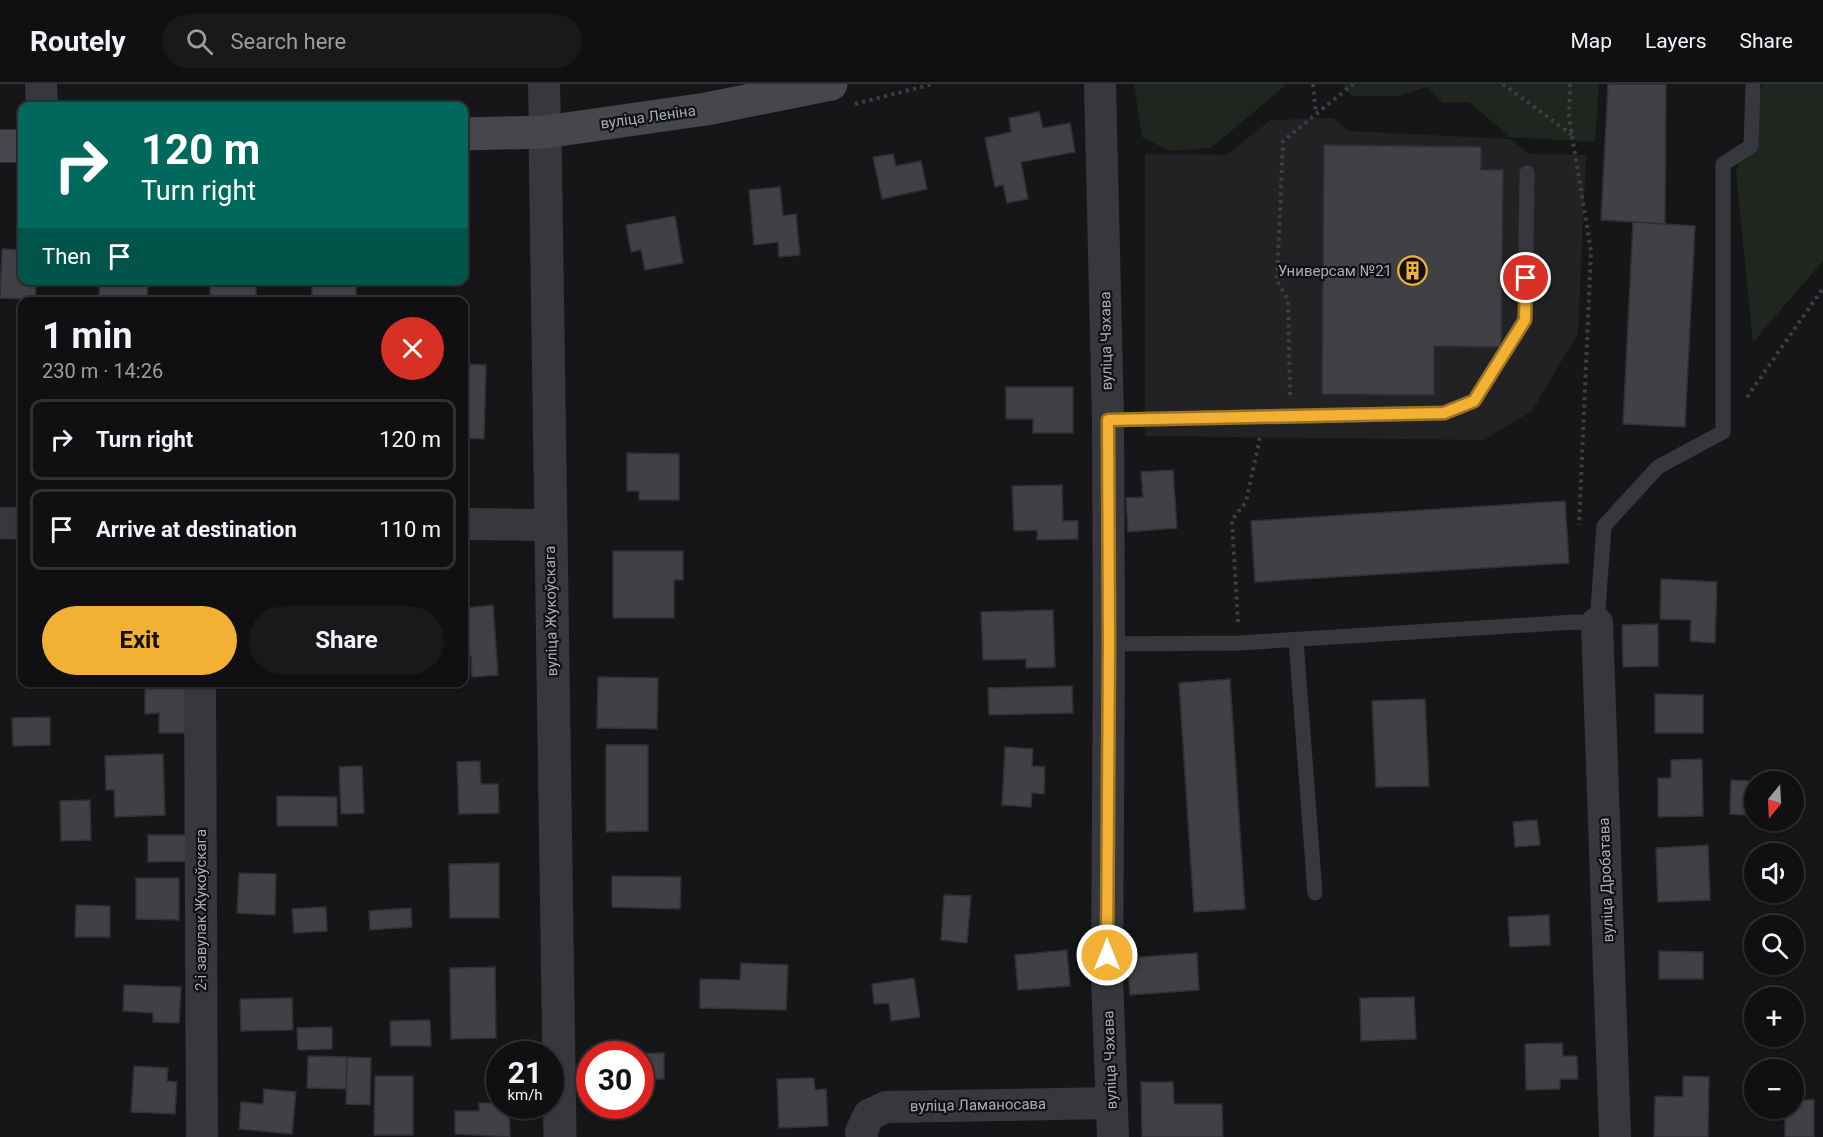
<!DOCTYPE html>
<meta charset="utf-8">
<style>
body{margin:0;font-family:Roboto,sans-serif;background:#19191b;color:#f1f3f6;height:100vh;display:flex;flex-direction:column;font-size:22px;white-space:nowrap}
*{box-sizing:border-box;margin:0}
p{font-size:20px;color:#9c9d9f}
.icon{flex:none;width:33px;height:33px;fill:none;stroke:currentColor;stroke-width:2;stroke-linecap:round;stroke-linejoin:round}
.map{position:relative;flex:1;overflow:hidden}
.drawer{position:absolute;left:18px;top:213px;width:450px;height:390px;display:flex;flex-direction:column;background:#101012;border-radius:12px;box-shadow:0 2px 4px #0004,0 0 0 2px #303032}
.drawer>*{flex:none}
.top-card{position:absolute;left:18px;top:18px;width:450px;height:183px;border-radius:12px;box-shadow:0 2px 4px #0004,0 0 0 2px #303032;background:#00695c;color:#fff;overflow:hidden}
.needle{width:39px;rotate:198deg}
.fabs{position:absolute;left:1744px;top:687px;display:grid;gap:12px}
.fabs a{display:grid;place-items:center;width:60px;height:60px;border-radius:50%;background:#101012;box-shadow:0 2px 4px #0004,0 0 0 2px #303032;font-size:30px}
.speed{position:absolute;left:486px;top:957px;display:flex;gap:12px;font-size:30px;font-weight:700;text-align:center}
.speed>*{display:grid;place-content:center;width:78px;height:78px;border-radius:50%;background:#101012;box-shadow:0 2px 4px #0004,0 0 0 2px #303032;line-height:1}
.speed small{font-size:15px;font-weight:400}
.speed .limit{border:9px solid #d22;background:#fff;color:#111}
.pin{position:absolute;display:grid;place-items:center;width:51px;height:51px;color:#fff;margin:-26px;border:3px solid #fff;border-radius:50%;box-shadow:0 2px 6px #0007}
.me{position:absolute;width:66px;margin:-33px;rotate:0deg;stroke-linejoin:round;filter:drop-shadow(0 0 4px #0008)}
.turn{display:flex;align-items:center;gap:21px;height:126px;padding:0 24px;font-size:27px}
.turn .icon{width:78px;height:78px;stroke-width:2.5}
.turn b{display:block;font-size:42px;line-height:51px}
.then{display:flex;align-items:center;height:57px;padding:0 24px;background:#0003;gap:12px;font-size:22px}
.round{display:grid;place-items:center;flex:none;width:63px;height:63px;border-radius:32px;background:#19191b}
.overview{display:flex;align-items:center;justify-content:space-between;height:102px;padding:0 24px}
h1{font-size:36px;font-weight:700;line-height:45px}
.primary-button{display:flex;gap:12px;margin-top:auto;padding:12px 24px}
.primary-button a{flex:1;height:69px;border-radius:36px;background:#f2b134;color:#111;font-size:24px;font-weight:700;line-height:69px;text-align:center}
.primary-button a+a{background:#19191b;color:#f1f3f6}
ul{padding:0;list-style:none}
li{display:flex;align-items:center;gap:18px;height:81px;margin:0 12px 9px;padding:0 12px;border:3px solid #303032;border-radius:12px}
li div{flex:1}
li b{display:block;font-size:22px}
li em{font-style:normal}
header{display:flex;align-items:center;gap:36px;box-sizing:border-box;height:84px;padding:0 30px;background:#101012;border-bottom:2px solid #303032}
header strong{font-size:28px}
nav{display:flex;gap:33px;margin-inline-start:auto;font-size:21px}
.search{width:420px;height:54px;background:#19191b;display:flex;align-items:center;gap:15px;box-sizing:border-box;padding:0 21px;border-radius:33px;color:#9c9d9f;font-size:22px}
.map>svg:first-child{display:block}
.built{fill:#222225}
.green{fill:#1e261f}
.building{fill:#404145;stroke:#303034;stroke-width:1.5}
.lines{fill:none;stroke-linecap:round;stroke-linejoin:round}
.path{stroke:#3d3f44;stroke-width:4;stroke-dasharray:3 4.5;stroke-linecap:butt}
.service{stroke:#37383d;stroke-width:15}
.minor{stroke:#37383d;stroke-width:32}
.tertiary{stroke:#37383d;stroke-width:33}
.secondary{stroke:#45474d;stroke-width:33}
.route-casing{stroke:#9d7322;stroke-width:15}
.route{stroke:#f2b134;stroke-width:10}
.labels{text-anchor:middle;stroke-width:4.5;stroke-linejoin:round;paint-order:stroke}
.street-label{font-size:15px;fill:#a8adb8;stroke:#111113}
.poi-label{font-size:15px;fill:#a8adb8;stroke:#111113;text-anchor:end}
</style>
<header>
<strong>Routely</strong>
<div class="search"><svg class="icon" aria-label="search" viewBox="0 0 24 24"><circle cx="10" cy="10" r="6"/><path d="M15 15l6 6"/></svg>Search here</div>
<nav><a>Map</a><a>Layers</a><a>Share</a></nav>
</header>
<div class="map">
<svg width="1823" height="1053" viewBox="0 0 1823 1053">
<rect width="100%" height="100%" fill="#161618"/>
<!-- built -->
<polygon class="built" points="1333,34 1349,47 1510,55 1529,70 1586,71 1578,249 1532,327 1484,356 1145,352 1145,70 1226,71 1271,36"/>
<!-- green -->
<g class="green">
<polygon points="1134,0 1287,0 1211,64 1170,67 1142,53"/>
<polygon points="1342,0 1599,0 1595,58 1510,53 1469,18 1443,19 1427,3 1397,12 1351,12"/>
<polygon points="1763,0 1823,0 1823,177 1753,258 1736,89"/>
</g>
<!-- building -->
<g class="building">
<polygon points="1608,0 1666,0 1665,140 1601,136"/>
<polygon points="1039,28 1043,44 1070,39 1075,68 1021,78 1028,115 1007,119 1003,101 995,103 985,54 1011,48 1009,34"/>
<polygon points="1324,61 1481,63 1481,86 1503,86 1501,263 1434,262 1434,311 1322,310"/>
<polygon points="893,70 896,82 921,77 927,105 882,115 873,73"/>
<polygon points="780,103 783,132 796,130 800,171 779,173 778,158 754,161 749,106"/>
<polygon points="675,132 683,179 645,186 641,166 631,168 626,141"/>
<polygon points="1633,138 1695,142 1685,343 1623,340"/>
<polygon points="2,165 22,166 22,196 36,196 35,218 22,218 22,222 22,215 0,214"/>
<polygon points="100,196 148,196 147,215 99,214"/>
<polygon points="210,196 256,196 256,218 210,217"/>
<rect x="312" y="196" width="44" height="22"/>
<polygon points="266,215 304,217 304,218 266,218"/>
<polygon points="464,280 486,281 484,355 464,354"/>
<polygon points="1006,303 1073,303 1073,349 1033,349 1033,335 1006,335"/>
<polygon points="627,369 679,370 679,416 639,416 639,407 627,407"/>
<polygon points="1173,386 1177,444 1128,448 1126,414 1143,413 1141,388"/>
<polygon points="1062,401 1063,437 1078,437 1078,455 1037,456 1037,446 1014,447 1012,402"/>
<polygon points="1565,417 1569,479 1255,498 1251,437"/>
<polygon points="613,467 683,467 683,496 674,496 674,534 613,534"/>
<polygon points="1661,495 1717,498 1715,559 1690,557 1691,536 1660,535"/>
<polygon points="493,521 498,591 472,593 471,572 464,572 464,524"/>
<polygon points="1053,526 1055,583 1026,584 1026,575 983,576 981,528"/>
<polygon points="1658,540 1658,582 1623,583 1622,541"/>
<polygon points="598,593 658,594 657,645 597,644"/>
<polygon points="1230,595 1245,825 1194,828 1179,599"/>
<polygon points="145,598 189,598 188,649 159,649 159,629 145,630"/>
<polygon points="1072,602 1073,629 989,631 988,604"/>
<polygon points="1655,610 1703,611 1703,649 1655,649"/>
<polygon points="1425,615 1429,702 1376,703 1372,617"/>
<polygon points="50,633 50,661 13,662 12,634"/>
<polygon points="606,661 648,661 648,747 606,748"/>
<polygon points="1005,663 1033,665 1032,682 1045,683 1044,710 1032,709 1031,723 1002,721"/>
<polygon points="163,670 165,731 115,733 114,706 106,706 105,672"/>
<polygon points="1702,675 1703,732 1658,733 1658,694 1671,694 1671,676"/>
<polygon points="480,677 481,700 498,700 499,729 459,730 457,678"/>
<polygon points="362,682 364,729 341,730 339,683"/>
<polygon points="1731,696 1749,697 1748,731 1730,730"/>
<polygon points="277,712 337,713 337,742 277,742"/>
<polygon points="90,716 91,756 61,757 60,717"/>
<polygon points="1537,736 1540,761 1515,763 1513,738"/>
<polygon points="148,751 194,751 194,777 148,778"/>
<polygon points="1708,761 1710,816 1658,818 1656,764"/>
<polygon points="499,779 499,834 450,834 449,780"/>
<polygon points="239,789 276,790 275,831 237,829"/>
<polygon points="612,792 681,793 680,825 612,823"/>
<polygon points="136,794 179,794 179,836 136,835"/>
<polygon points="944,811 971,812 967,859 941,856"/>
<polygon points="76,821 110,822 110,853 75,853"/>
<polygon points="326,823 327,847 294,849 292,825"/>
<polygon points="411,824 412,843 370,846 369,827"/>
<polygon points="1549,831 1550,861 1510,863 1508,833"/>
<polygon points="1067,866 1070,902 1018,906 1015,871"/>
<polygon points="1659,867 1703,868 1703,895 1659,895"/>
<polygon points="1197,869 1199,906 1130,911 1127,874"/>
<polygon points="741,879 788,881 786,926 700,924 700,895 740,896"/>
<polygon points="495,883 496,954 451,955 450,884"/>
<polygon points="914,894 920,933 891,937 889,919 874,920 872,900"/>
<polygon points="124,901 181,903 179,939 153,938 153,929 123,927"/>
<polygon points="1414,913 1416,955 1361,957 1360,914"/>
<polygon points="292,914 293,946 241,947 240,915"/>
<polygon points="430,936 431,962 391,962 390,937"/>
<polygon points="332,943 332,965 298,966 297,944"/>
<polygon points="1562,959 1563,972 1577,972 1578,995 1560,995 1560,1005 1526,1006 1525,960"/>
<polygon points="664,969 664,995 640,995 640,970 606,970"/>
<polygon points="308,972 347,973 346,1005 307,1004"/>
<polygon points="347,973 371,974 370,1021 346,1020"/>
<polygon points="134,982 168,984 167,997 177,998 175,1030 131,1028"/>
<polygon points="375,992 413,992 413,1051 374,1051"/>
<polygon points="1683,992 1709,993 1708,1053 1654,1053 1655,1012 1683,1013"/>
<polygon points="814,994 815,1006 826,1005 828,1042 779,1044 777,995"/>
<polygon points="1141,998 1173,998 1174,1020 1222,1020 1223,1053 1142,1053"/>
<polygon points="264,1005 296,1008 292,1050 239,1045 241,1018 263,1020"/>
<polygon points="1794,1016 1814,1016 1814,1053 1785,1053 1785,1024 1794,1024"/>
<polygon points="479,1019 500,1019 500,1022 509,1022 510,1053 455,1050 455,1027 479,1027"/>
</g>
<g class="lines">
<!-- path -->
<g class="path">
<polyline points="1313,0 1316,30"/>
<polyline points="1503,0 1572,51"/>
<polyline points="1570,0 1569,33 1591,167 1579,441"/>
<polyline points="855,20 933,0"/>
<polyline points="1290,311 1288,216 1277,197 1283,57 1353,0"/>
<polyline points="1747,313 1823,204"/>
<polyline points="1238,538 1232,436 1246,418 1260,353"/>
</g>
<!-- service -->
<g class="service">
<polyline points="1108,336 1444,329 1474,317 1525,235 1527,89"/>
<polyline points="1296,556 1315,809"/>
<polyline points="1109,560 1239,559 1575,538 1597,539 1604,442 1658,383 1723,348 1723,80 1751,62 1753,0"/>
</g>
<!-- minor -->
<g class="minor">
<polyline points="41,0 42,22"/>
<polyline points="544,0 545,48"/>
<polyline points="1100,0 1108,336 1109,560 1107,894 1113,1053"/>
<polyline points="0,439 22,439"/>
<polyline points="464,440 550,441"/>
<polyline points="1597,539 1615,1053"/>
<polyline points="200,598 202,1053"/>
<polyline points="862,1053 861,1048 869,1031 886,1023 1112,1019"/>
</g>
<!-- tertiary -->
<polyline class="tertiary" points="545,48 560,1053"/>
<!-- secondary -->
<g class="secondary">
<polyline points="464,50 545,48 706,25 831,0"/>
<polyline points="0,62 22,62"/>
</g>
</g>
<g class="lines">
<defs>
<polyline id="route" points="1107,871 1109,560 1108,336 1444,329 1474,317 1525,236 1526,194"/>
</defs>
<!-- route casing -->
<use href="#route" class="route-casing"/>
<!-- route -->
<use href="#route" class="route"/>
</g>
<!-- icons -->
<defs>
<symbol id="building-ring" viewBox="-11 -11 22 22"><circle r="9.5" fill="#111113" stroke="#f2b134" stroke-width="1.5"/><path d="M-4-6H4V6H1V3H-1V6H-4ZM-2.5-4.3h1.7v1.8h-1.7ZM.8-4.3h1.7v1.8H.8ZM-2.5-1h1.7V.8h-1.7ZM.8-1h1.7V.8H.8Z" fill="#f2b134"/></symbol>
</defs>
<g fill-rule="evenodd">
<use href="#building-ring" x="1396" y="170" width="33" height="33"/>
</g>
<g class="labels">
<!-- street labels -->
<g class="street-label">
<text transform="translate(648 33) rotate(-8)" y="5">вуліца Леніна</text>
<text transform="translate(1106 257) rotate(-91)" y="5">вуліца Чэхава</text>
<text transform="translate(551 527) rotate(-91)" y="5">вуліца Жукоўскага</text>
<text transform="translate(1606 796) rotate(-92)" y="5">вуліца Дробатава</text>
<text transform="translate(201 826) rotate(-90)" y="5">2-і завулак Жукоўскага</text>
<text transform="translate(1110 976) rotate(-92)" y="5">вуліца Чэхава</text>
<text transform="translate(978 1021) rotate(-1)" y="5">вуліца Ламаносава</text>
</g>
<!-- poi labels -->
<g class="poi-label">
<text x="1392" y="192">Универсам №21</text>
</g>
</g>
</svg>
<div class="fabs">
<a><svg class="needle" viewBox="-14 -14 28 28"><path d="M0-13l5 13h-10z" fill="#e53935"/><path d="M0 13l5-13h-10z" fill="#9c9d9f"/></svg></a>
<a><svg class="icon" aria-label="sound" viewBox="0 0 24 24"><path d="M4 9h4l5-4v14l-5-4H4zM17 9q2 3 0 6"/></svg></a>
<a><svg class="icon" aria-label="search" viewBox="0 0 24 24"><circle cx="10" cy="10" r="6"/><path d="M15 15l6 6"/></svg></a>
<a>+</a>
<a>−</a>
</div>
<div class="speed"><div>21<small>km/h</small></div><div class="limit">30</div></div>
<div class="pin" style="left:1526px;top:194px;background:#d93025"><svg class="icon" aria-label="arrive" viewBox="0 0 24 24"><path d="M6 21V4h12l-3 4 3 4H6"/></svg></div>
<svg class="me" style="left:1107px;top:871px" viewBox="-20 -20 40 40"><circle r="17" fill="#f2b134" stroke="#fff" stroke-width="3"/><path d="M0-11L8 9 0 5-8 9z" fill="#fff"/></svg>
<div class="top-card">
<div class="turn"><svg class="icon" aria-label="right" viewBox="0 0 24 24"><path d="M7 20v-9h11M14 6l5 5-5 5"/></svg><div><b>120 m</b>Turn right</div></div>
<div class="then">Then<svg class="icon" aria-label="arrive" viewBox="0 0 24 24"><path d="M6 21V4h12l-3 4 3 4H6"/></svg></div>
</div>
<section class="drawer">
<div class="overview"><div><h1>1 min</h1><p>230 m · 14:26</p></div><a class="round" style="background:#d93025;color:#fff"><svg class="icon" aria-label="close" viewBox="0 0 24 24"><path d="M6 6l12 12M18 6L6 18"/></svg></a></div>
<ul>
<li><svg class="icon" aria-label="right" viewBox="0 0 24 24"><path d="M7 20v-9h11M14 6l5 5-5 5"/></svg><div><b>Turn right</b></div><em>120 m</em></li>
<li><svg class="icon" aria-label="arrive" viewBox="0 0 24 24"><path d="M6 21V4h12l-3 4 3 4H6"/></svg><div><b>Arrive at destination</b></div><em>110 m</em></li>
</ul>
<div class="primary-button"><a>Exit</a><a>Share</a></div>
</section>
</div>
